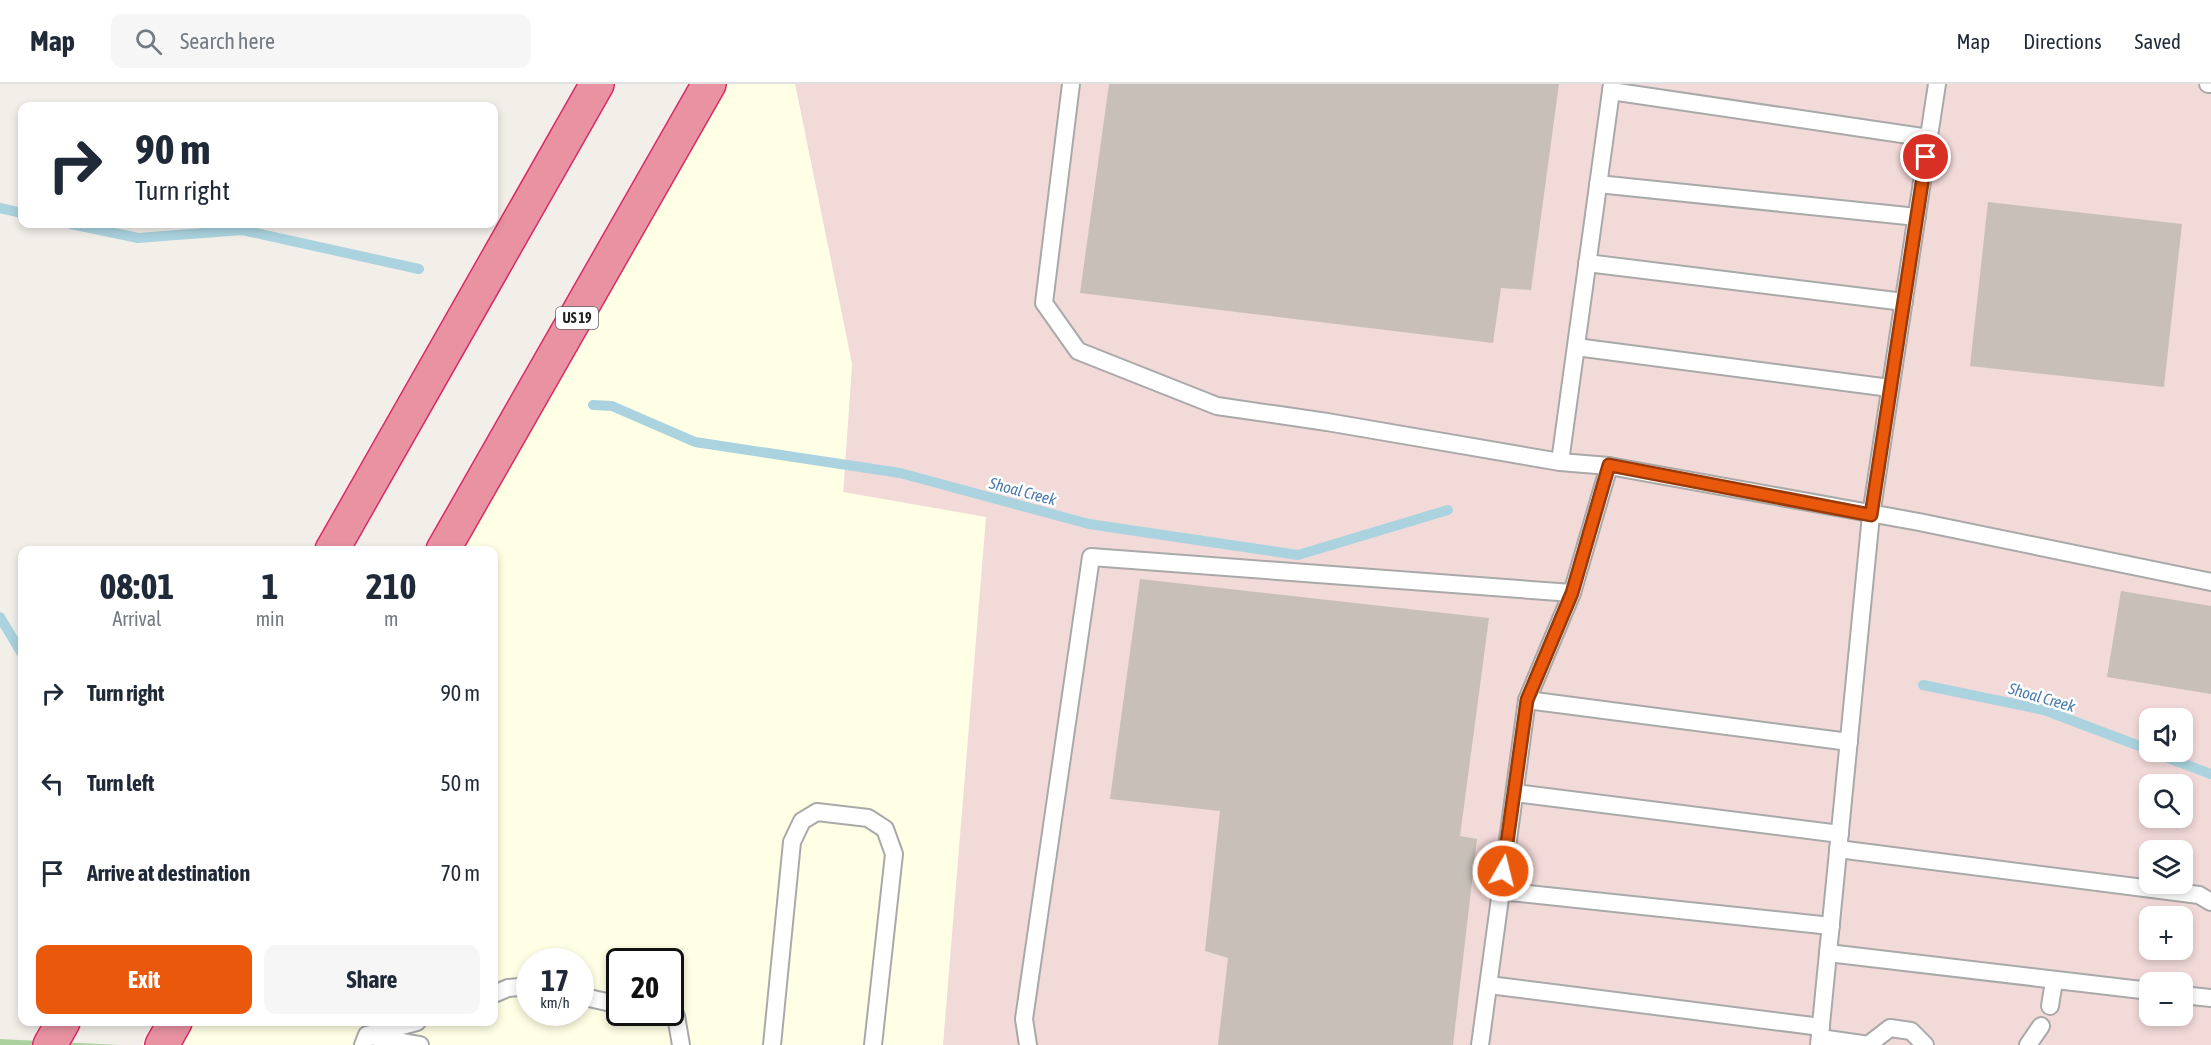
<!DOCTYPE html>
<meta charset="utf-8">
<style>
body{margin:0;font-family:"Asap Condensed",sans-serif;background:#f6f6f7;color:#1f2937;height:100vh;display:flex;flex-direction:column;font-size:22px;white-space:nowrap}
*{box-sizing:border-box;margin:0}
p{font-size:20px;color:#747a83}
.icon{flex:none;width:33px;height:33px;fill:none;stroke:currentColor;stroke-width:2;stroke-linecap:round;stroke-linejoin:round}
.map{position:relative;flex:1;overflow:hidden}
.sheet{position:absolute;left:18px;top:462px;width:480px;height:480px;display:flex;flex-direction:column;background:#fff;border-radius:12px;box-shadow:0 3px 9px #0003}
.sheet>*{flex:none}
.hud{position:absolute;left:18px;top:18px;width:480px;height:126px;border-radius:12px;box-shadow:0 3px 9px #0003;background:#fff;color:#1f2937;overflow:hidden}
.tools{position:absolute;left:2139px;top:624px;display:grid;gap:12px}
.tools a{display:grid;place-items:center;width:54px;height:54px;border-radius:12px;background:#fff;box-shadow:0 3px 9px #0003;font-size:30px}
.speed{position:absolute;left:516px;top:864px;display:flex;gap:12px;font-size:30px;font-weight:700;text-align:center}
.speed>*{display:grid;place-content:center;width:78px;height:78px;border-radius:50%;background:#fff;box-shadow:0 3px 9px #0003;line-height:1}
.speed small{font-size:15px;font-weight:400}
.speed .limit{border:3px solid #111;border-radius:9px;background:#fff;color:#111}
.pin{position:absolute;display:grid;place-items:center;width:51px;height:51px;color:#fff;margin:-26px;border:3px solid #fff;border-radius:50%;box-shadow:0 2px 6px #0007}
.me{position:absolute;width:66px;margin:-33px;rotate:8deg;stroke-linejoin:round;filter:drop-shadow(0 0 4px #0008)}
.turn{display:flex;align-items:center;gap:21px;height:126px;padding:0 18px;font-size:27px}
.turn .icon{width:78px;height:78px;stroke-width:2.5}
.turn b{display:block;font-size:42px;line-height:51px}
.eta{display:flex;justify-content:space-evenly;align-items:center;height:102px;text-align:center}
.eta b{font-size:36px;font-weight:700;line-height:42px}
.cta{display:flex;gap:12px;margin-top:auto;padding:12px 18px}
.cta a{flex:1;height:69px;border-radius:12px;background:#ea580c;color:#fff;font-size:24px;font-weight:700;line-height:69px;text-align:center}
.cta a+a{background:#f6f6f7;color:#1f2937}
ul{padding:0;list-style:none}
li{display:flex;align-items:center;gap:18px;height:90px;padding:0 18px}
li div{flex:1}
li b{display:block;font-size:22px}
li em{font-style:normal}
header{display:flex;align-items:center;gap:36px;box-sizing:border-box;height:84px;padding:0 30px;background:#fff;border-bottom:2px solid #e0e1e3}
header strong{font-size:28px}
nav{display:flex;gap:33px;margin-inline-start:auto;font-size:21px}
.search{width:420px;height:54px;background:#f6f6f7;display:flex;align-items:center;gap:15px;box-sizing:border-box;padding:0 21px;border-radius:12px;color:#747a83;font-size:22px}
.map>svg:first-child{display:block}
.commercial{fill:#f2dad9;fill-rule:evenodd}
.education{fill:#ffffe5;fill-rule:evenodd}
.forest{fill:#add19e}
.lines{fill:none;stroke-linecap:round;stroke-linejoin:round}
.stream{stroke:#aad3df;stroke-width:10}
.building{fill:#c7bfb8}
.service-casing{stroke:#a9a9a9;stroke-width:20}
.motorway-casing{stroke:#dc2a67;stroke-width:36}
.service{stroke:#fff;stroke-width:16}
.motorway{stroke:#e892a2;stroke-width:33}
.route-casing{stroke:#983908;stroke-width:15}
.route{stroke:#ea580c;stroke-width:10}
.labels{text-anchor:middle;stroke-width:5;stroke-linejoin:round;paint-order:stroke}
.shield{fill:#fff;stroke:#646464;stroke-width:1.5}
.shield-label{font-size:14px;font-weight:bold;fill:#222}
.water-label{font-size:16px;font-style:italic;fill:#4a7aab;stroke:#fff}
</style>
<header>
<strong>Map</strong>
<div class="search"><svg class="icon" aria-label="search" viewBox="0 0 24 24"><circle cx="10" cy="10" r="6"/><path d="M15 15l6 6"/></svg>Search here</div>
<nav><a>Map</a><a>Directions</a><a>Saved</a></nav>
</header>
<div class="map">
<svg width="2211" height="961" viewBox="0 0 2211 961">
<rect width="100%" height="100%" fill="#f2efe9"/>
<!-- commercial -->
<path class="commercial" d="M 795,0 L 2211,0 L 2211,961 L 806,961 L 852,280 ZM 2150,634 L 2182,634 L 2182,668 L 2150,668 ZM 2150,700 L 2182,700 L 2182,734 L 2150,734 ZM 2150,766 L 2182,766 L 2182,800 L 2150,800 ZM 2150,832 L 2182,832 L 2182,866 L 2150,866 ZM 2150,898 L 2182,898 L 2182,932 L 2150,932 Z"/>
<!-- education -->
<path class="education" d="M 701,0 L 795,0 L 852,280 L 843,408 L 986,433 L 943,961 L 141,961 L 155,938 L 494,938 L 494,466 L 429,466 ZM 530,878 L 580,878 L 580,928 L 530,928 ZM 620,878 L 670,878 L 670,928 L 620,928 Z"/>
<!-- forest -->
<polygon class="forest" points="0,955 119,961 0,961"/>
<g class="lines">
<!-- stream -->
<g class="stream">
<polyline points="0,124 22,129"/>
<polyline points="71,140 138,154 242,146 419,185"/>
<polyline points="593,321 612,322 695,358 900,389 1089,440 1298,471 1448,426"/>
<polyline points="0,533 22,570"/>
<polyline points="1923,601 2044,626 2150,666"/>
<polyline points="2152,668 2211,690"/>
</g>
</g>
<!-- building -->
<g class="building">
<polygon points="1109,0 1559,0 1531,206 1501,204 1493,259 1080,209"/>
<polygon points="1988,118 2182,140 2164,303 1970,282"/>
<polygon points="1140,495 1489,534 1460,752 1477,755 1453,961 1218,961 1228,874 1205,867 1220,727 1110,715"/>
<polygon points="2121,507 2211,522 2211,610 2107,593"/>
</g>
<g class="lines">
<defs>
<g id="service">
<polyline points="1071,0 1044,219 1078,267 1217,322 1327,338 1560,378 1609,382"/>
<polyline points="2208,0 2211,0"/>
<polyline points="1611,7 1929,54"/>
<polyline points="1598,100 1917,133"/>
<polyline points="1587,179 1904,218"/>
<polyline points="1576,263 1890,304"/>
<polyline points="1560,378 1612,0"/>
<polyline points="1572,509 1609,382 1919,438 2211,498"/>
<polyline points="1527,616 1849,658"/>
<polyline points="1515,709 1840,750"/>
<polyline points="1838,765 2199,811 2211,818"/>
<polyline points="1501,807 1831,842"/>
<polyline points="1828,869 2150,907"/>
<polyline points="1489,901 1821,943"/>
<polyline points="494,910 508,904 530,902"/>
<polyline points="2182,911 2211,914"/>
<polyline points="580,912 620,921"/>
<polyline points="2050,922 2054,897"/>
<polyline points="658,928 676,932 681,961"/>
<polyline points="370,952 420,961"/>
<polyline points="1820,954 1869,961"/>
<polyline points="363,961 367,951 417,938"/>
<polyline points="772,961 792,758 802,737 817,728 868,734 885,745 894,770 873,961"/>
<polyline points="1028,961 1024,935 1091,473 1572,509 1527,616 1480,961"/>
<polyline points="1819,961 1871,431 1937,0"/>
<polyline points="1868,961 1890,944 1911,947 1925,961"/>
<polyline points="2028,961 2041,942"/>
</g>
<g id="motorway">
<polyline points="332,466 597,0"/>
<polyline points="443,466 709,0"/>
<polyline points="50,961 63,938"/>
<polyline points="162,961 175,938"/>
</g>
</defs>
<!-- service casing -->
<use href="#service" class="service-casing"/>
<!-- motorway casing -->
<use href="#motorway" class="motorway-casing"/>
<!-- service -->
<use href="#service" class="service"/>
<!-- motorway -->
<use href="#motorway" class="motorway"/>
</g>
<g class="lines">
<defs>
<polyline id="route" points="1503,787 1527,616 1572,509 1609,381 1871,431 1926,73"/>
</defs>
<!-- route casing -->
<use href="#route" class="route-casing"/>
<!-- route -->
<use href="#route" class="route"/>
</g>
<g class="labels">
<!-- shield labels -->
<rect class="shield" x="556" y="223" width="42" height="22" rx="4.5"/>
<g class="shield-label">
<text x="577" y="239">US 19</text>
</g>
<!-- water labels -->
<g class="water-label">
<text transform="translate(1023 407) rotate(15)" y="6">Shoal Creek</text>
<text transform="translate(2042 613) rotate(16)" y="6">Shoal Creek</text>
</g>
</g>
</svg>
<div class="tools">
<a><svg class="icon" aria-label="sound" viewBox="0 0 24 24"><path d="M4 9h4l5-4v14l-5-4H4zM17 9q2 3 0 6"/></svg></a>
<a><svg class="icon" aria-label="search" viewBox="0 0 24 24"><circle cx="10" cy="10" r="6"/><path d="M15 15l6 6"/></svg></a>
<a><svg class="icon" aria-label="layers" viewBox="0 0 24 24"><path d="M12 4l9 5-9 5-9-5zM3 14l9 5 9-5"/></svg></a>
<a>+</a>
<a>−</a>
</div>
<div class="speed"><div>17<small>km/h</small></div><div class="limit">20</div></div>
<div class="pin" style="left:1926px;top:73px;background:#d93025"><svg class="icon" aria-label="arrive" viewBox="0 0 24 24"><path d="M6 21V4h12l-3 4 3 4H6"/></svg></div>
<svg class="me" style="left:1503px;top:787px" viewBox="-20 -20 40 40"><circle r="17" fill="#ea580c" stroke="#fff" stroke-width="3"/><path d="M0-11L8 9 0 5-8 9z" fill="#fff"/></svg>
<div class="hud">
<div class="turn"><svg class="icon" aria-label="right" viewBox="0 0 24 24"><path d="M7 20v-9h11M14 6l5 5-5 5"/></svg><div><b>90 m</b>Turn right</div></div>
</div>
<section class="sheet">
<div class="eta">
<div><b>08:01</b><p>Arrival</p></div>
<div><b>1</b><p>min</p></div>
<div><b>210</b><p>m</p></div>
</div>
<ul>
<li><svg class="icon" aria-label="right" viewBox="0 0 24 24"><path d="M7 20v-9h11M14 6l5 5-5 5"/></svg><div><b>Turn right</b></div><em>90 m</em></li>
<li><svg class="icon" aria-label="left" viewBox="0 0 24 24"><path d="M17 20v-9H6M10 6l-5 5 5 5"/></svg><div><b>Turn left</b></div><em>50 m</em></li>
<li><svg class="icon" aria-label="arrive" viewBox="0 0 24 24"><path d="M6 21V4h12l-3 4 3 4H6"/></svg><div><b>Arrive at destination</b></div><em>70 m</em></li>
</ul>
<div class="cta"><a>Exit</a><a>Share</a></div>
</section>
</div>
